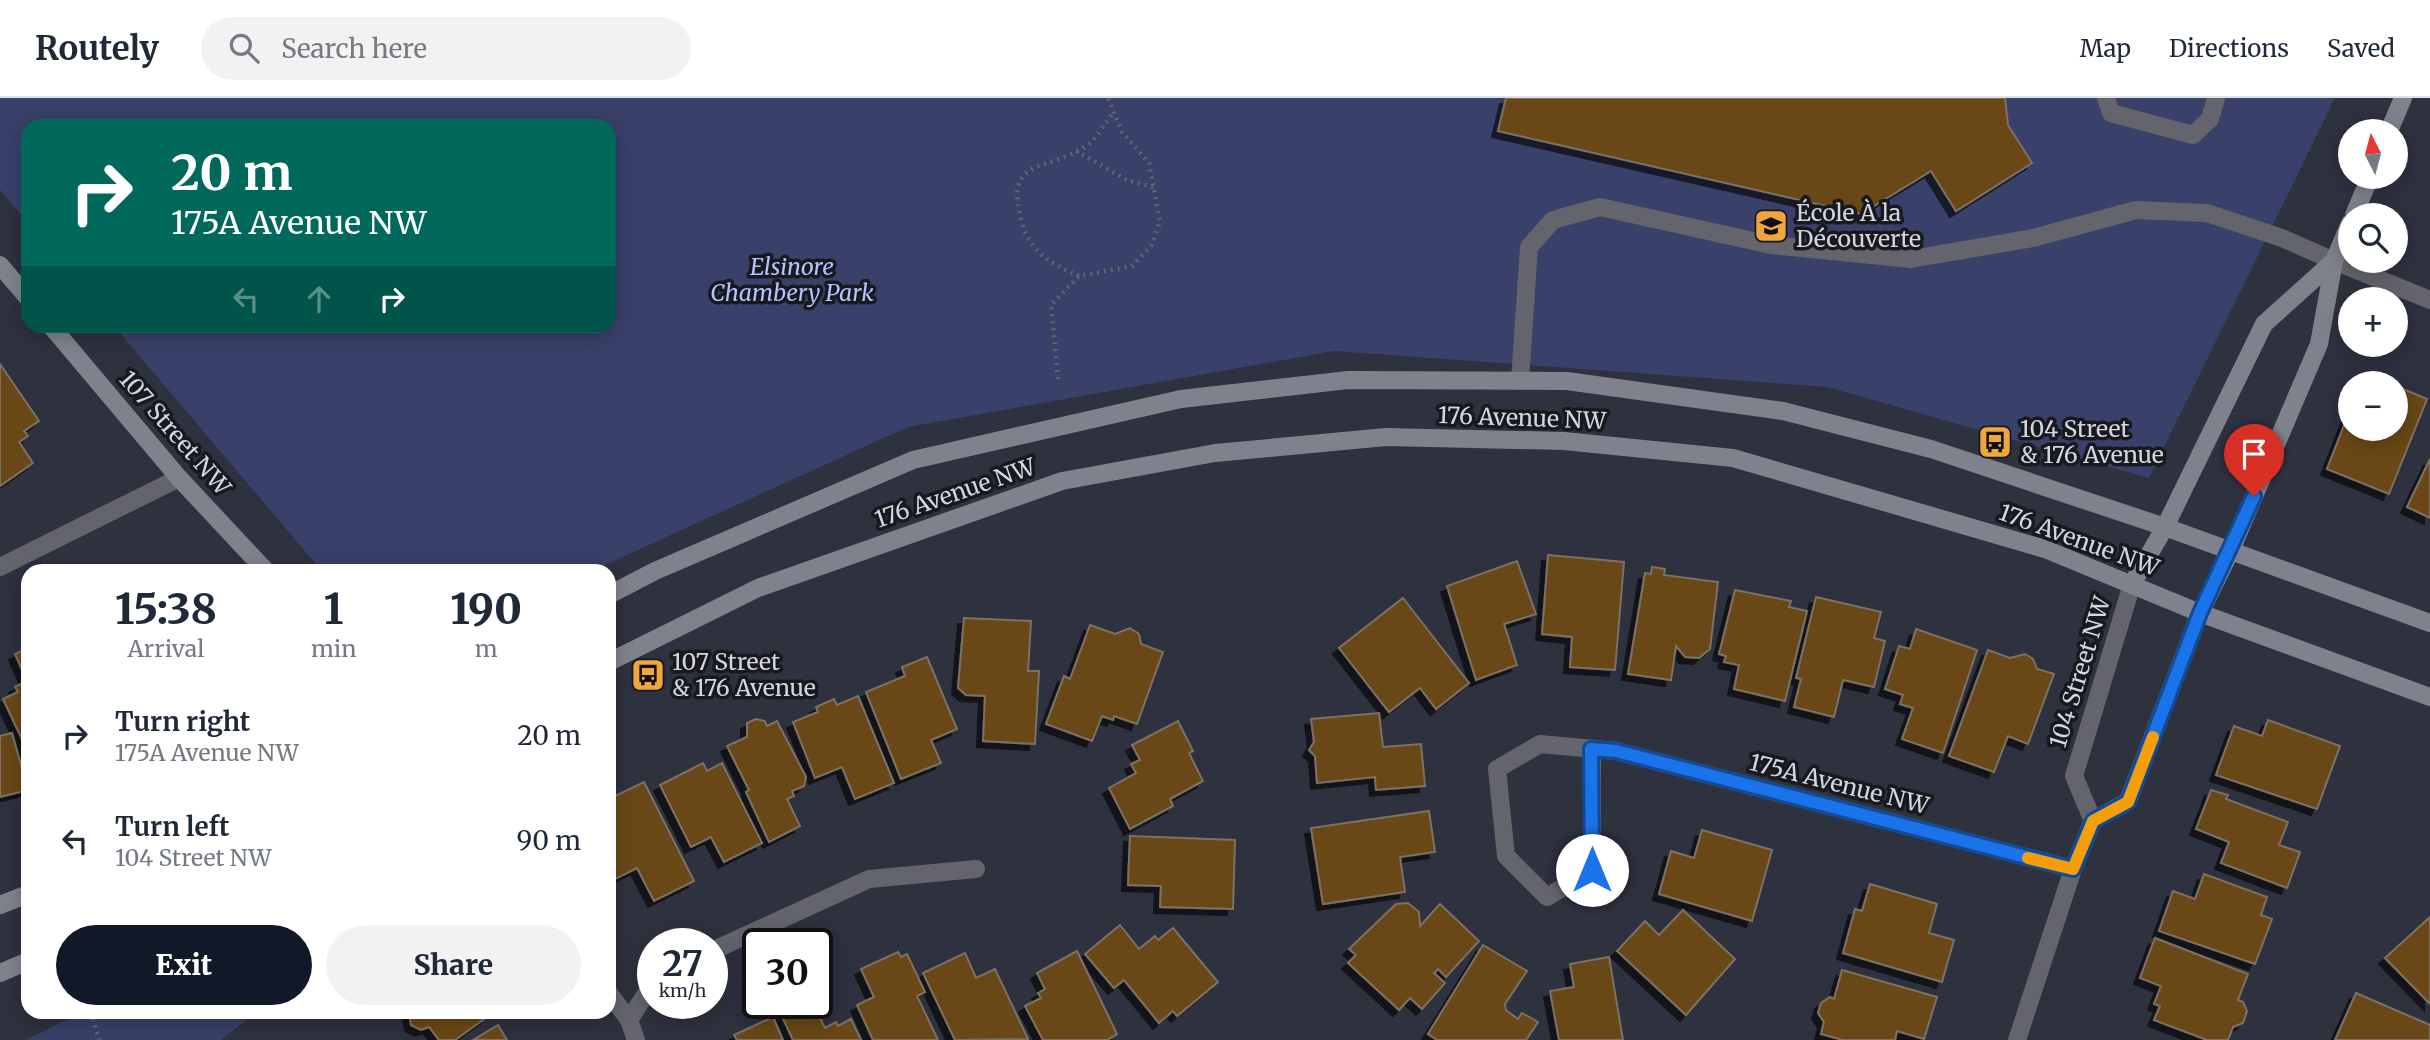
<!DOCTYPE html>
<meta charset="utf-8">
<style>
body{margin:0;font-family:Merriweather,serif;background:#f2f2f3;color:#1f2937;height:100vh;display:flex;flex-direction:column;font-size:26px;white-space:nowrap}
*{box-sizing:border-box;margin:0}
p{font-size:23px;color:#747a83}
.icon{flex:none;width:38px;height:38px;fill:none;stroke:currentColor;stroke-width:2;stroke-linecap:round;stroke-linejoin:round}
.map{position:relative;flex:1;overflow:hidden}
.sheet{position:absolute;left:21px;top:466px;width:595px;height:455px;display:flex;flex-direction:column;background:#fff;border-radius:21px;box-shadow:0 4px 18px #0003}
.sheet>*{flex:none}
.banner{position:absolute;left:21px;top:21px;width:595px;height:214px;border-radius:21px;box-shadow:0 4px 18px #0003;background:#00695c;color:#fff;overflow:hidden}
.needle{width:46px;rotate:354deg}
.fabs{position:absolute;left:2338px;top:21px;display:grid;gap:14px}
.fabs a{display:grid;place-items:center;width:70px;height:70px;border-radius:50%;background:#fff;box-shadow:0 4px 18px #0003;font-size:35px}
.speed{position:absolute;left:637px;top:830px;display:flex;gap:14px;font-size:35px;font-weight:700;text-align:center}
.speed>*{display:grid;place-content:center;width:91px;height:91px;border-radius:50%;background:#fff;box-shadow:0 4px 18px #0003;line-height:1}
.speed small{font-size:18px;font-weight:400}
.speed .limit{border:4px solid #111;border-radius:10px;background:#fff;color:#111}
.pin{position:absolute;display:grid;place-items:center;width:60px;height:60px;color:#fff;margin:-72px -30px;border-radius:50% 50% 50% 0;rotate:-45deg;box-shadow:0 0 7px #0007}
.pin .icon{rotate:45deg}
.me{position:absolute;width:77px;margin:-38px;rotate:0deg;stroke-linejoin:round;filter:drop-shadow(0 0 5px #0008)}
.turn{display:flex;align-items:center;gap:24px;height:147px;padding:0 35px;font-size:32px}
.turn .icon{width:91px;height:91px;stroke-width:2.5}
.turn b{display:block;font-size:49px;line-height:60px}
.lanes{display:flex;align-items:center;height:66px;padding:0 35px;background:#0003;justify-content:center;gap:35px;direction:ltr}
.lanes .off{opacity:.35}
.eta{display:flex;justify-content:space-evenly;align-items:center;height:119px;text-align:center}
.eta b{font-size:42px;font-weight:800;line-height:49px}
.button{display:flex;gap:14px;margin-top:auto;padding:14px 35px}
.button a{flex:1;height:80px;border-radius:42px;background:#111827;color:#fff;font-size:28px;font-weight:800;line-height:80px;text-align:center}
.button a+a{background:#f2f2f3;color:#1f2937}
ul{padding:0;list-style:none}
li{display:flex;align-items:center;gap:21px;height:105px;padding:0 35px}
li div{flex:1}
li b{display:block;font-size:26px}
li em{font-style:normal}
header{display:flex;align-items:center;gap:42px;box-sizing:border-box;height:98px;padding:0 35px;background:#fff;border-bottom:2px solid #e0e1e3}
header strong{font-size:33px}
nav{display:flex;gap:38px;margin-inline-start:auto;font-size:24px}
.search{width:490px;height:63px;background:#f2f2f3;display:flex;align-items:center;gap:18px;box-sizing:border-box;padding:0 24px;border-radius:38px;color:#747a83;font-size:26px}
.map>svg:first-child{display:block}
.green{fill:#394069}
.building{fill:#694615;stroke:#7c7164;stroke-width:2;filter:url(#shadow)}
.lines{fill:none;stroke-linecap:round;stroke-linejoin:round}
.path{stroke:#616470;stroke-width:4.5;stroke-dasharray:2 5;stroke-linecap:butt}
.lane{stroke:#64656c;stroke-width:18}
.street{stroke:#64656c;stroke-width:18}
.secondary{stroke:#7f828c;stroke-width:18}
.route-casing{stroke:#114b97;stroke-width:18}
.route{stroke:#1a73e8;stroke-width:12}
.slow{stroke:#f59e0b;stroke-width:12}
.labels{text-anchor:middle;stroke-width:7;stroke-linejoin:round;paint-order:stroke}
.poi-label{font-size:23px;fill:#d4d6df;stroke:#18191f;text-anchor:start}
.park-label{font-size:23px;font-style:italic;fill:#b5c2ff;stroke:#18191f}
.street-label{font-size:23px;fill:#d4d6df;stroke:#18191f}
</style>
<header>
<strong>Routely</strong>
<div class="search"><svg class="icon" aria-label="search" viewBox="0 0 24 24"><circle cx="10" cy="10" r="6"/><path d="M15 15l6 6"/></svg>Search here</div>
<nav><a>Map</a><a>Directions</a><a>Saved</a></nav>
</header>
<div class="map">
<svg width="2430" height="942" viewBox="0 0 2430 942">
<defs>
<filter id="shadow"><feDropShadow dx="-6" dy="6" stdDeviation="0" flood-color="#0009"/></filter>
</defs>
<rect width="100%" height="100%" fill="#2e313e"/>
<!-- green -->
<g class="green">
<polygon points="0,0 2335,0 2149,380 1827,289 1334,253 908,329 594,472 321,472 114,228 609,228 609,28 28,28 28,125 0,92"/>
<polygon points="82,914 256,914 221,942 26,942"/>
</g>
<!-- building -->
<g class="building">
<polygon points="1506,0 2005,0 2008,27 2032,65 1956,113 1931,73 1861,116 1498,33"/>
<polygon points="0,266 39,323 24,333 28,338 19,344 33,365 0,388"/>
<polygon points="2396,288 2427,301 2389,396 2327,371 2350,312 2350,331 2396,331"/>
<polygon points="2430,361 2430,420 2407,409"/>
<polygon points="1548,457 1624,464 1615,572 1570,569 1572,539 1542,536"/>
<polygon points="1517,463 1536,516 1504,526 1517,567 1476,582 1447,488"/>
<polygon points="1652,469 1665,471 1664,477 1718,484 1710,551 1699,560 1685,559 1676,548 1671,582 1628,576 1645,475 1651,476"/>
<polygon points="1735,492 1791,503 1789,509 1807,513 1785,603 1734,591 1739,567 1724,564 1726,558 1719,556"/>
<polygon points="1816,499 1881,514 1874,540 1885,543 1874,589 1843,582 1834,619 1794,609 1801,581 1796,580"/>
<polygon points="1403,500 1469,585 1436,611 1420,590 1389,614 1339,550"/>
<polygon points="964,520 1031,523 1028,573 1039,573 1035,646 983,643 985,598 966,597 958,590"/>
<polygon points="1090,527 1115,536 1130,530 1139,536 1141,546 1163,554 1137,626 1114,618 1113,622 1102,618 1092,643 1046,626 1064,578 1070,581"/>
<polygon points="1916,531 1977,552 1943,655 1902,641 1913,610 1900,606 1903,597 1885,591 1899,548 1910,551"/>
<polygon points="28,550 28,654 3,601 18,594 15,589 27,583 15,556"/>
<polygon points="1988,552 2010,560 2025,556 2033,561 2037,571 2054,576 2028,646 2008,638 1994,674 1949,658"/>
<polygon points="927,559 957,631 931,642 941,665 901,681 866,594 905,578 902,569"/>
<polygon points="858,598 894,685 855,701 842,669 815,680 793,624 818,614 816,609 834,601 837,607"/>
<polygon points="1379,615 1383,649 1421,646 1425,688 1376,692 1375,679 1317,685 1315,658 1309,652 1314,644 1311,621"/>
<polygon points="756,621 765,623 767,628 777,623 806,679 804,688 792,693 794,698 787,701 800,728 769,744 746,694 749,692 727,648 747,639 747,625"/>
<polygon points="2268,622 2340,648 2317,711 2216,677 2234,628 2262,638"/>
<polygon points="1178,623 1193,653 1189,655 1203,683 1170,701 1173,708 1130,731 1109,690 1136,675 1131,666 1140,662 1132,647"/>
<polygon points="12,635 28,692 0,699 0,638"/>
<polygon points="703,665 707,673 722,665 762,745 724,764 711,739 691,749 660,687"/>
<polygon points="644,684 694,783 654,803 637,770 613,782 609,775 609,701"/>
<polygon points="2211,692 2228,697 2226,701 2288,724 2279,747 2300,754 2287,790 2221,765 2229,744 2196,731"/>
<polygon points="1429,713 1435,754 1400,759 1405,794 1323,806 1311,730"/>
<polygon points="1702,732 1772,752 1752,823 1659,796 1671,753 1694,760"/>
<polygon points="1130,738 1235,742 1233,811 1160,809 1161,788 1128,787"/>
<polygon points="2204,776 2267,799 2261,817 2272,821 2255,866 2159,833 2173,793 2195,801"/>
<polygon points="1870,786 1937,806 1929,835 1954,842 1942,884 1843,855 1855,811 1862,813"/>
<polygon points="1408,805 1419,814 1420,828 1440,806 1479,843 1446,879 1438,871 1434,875 1445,885 1422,911 1410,900 1399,912 1348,865 1356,857 1349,851 1396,806"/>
<polygon points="1683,812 1735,861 1686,917 1617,853 1645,823 1659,837"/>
<polygon points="2430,819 2430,906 2385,860"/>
<polygon points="1120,827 1139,851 1155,838 1158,842 1173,830 1218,884 1177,918 1173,913 1159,925 1124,882 1114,890 1085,856"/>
<polygon points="2155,840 2248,876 2238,902 2243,904 2247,913 2243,925 2233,929 2228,942 2207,942 2154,922 2160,908 2154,906 2161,888 2140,880"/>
<polygon points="1483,847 1527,873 1505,906 1506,912 1518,921 1522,915 1538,924 1526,942 1437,942 1428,936"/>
<polygon points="1077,853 1117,936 1107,942 1043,942 1025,908 1041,900 1038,895 1045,891 1037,875"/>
<polygon points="898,854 901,859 907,856 925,894 917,898 938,942 873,942 857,907 874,899 861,871"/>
<polygon points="965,855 976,880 995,871 1028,941 955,942 923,875"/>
<polygon points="1609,859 1623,942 1559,942 1550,893 1574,889 1570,866"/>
<polygon points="1842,872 1937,899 1924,941 1897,933 1895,942 1843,942 1821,936 1824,924 1818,915 1821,905 1830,899 1834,901"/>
<polygon points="2356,895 2430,927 2430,942 2335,942"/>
<polygon points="795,905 813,905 825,930 836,924 838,928 851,921 861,942 793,942 779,912"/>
<polygon points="409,914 484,914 487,919 455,942 439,942 429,929 421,932 411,927"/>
<polygon points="773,919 783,942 737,942 734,937"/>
<polygon points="498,927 507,942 473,942"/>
</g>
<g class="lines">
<!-- path -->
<g class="path">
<polyline points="1076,53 1127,82 1153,89"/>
<path d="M 1079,178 C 1051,166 1031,155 1022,125 C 1003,57 1046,75 1086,48 C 1097,41 1105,24 1114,14"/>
<polyline points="1058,281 1051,207 1079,178 1132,168 1151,148 1160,124 1149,65 1122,34 1108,0"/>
<polyline points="91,914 99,942"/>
</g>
<!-- lane -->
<g class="lane">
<polyline points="2106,0 2111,15 2193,37 2210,21 2216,0"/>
<polyline points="1520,283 1529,149 1553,122 1600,109 1771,147 1911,161 2033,140 2136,112 2207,115 2282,140 2334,163"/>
</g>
<!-- street -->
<g class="street">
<polyline points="2334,163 2430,202"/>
<polyline points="0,469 179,380"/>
<polyline points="1592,651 1592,772 1547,799 1506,758 1497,671 1540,646 1616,653 2073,771"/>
<polyline points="2093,723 2074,678 2132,486"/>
<polyline points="712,853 869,781 976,771"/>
<polyline points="609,895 629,922 636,942"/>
<polyline points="629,922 653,885"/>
<polyline points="2017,942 2073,771 2093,723 2128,703 2200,515"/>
</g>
<!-- secondary -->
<g class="secondary">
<polyline points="2389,33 2403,0"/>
<polyline points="2354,117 2370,79"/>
<polyline points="0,167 28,200"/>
<polyline points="51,228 179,380 265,472"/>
<polyline points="2132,486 2165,429 2264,226 2334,163"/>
<polyline points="609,497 655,473 913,362 1181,301 1348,282 1567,283 1783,313 1931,351 2165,429 2430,525"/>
<polyline points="2200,515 2231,452 2319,246 2334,163 2350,125"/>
<polyline points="609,564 758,490 1062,383 1215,355 1386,339 1564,343 1733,360 2045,451 2200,515 2430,599"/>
<polyline points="0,807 28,796"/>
<polyline points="0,875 28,863"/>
</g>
</g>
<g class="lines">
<defs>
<polyline id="route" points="1592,772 1591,651 1616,653 2073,771 2093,723 2128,704 2200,515 2254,398"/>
</defs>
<!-- route casing -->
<use href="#route" class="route-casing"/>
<!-- route -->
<use href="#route" class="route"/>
<!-- slow -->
<polyline class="slow" points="2028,760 2073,771 2093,723 2128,704 2153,639"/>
</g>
<!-- icons -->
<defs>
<symbol id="school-square" viewBox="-11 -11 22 22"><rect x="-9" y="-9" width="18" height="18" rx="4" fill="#f0a63f" stroke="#18191f"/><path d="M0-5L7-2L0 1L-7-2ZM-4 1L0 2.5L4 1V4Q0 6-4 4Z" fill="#111"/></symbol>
<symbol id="bus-square" viewBox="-11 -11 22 22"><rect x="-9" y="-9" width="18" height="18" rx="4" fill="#f0a63f" stroke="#18191f"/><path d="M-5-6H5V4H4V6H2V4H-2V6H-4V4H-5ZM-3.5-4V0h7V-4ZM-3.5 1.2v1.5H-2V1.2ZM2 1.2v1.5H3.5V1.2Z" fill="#111"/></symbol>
</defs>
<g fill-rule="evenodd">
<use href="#school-square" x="1752" y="109" width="38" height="38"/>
<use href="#bus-square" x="1976" y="325" width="38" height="38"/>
<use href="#bus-square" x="629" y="558" width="38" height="38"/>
</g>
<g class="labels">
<!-- poi labels -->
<g class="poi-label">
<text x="1796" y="123">École À la<tspan x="1796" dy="26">Découverte</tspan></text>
<text x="2020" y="339">104 Street<tspan x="2020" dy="26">&amp; 176 Avenue</tspan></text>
<text x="672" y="572">107 Street<tspan x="672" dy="26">&amp; 176 Avenue</tspan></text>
</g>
<!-- park labels -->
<g class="park-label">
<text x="792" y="177">Elsinore<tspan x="792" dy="26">Chambery Park</tspan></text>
</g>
<!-- street labels -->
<g class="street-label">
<text transform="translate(1522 320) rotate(2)" y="8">176 Avenue NW</text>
<text transform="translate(175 335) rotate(49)" y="8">107 Street NW</text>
<text transform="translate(955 395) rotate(-19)" y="8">176 Avenue NW</text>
<text transform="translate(2079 442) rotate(20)" y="8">176 Avenue NW</text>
<text transform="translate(2080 574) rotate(-73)" y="8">104 Street NW</text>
<text transform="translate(1839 686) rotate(14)" y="8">175A Avenue NW</text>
</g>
</g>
</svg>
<div class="fabs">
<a><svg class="needle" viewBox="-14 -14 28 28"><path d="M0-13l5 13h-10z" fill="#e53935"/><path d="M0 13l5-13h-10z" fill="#747a83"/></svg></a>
<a><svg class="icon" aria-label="search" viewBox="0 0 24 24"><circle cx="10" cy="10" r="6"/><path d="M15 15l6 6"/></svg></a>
<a>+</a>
<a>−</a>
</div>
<div class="speed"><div>27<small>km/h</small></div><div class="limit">30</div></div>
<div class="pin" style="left:2254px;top:398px;background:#d93025"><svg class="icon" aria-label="arrive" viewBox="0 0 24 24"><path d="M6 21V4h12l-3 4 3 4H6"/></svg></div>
<svg class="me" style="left:1592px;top:772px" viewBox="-20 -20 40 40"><circle r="19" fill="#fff"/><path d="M0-13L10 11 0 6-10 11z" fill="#1a73e8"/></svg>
<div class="banner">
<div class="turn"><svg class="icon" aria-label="right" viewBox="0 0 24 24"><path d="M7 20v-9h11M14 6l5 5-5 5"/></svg><div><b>20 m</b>175A Avenue NW</div></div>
<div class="lanes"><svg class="icon off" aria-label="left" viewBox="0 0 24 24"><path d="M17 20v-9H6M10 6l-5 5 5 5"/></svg><svg class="icon off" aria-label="ahead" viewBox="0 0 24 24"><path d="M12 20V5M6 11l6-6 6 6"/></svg><svg class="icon" aria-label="right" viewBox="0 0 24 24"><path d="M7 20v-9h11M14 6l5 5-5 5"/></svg></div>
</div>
<section class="sheet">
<div class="eta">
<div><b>15:38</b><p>Arrival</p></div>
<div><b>1</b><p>min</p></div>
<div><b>190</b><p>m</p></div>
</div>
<ul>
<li><svg class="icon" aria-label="right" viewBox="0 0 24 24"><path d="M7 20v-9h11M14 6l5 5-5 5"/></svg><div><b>Turn right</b><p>175A Avenue NW</p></div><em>20 m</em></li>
<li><svg class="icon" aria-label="left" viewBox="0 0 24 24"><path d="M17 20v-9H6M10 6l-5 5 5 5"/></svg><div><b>Turn left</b><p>104 Street NW</p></div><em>90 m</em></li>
</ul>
<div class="button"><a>Exit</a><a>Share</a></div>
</section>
</div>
